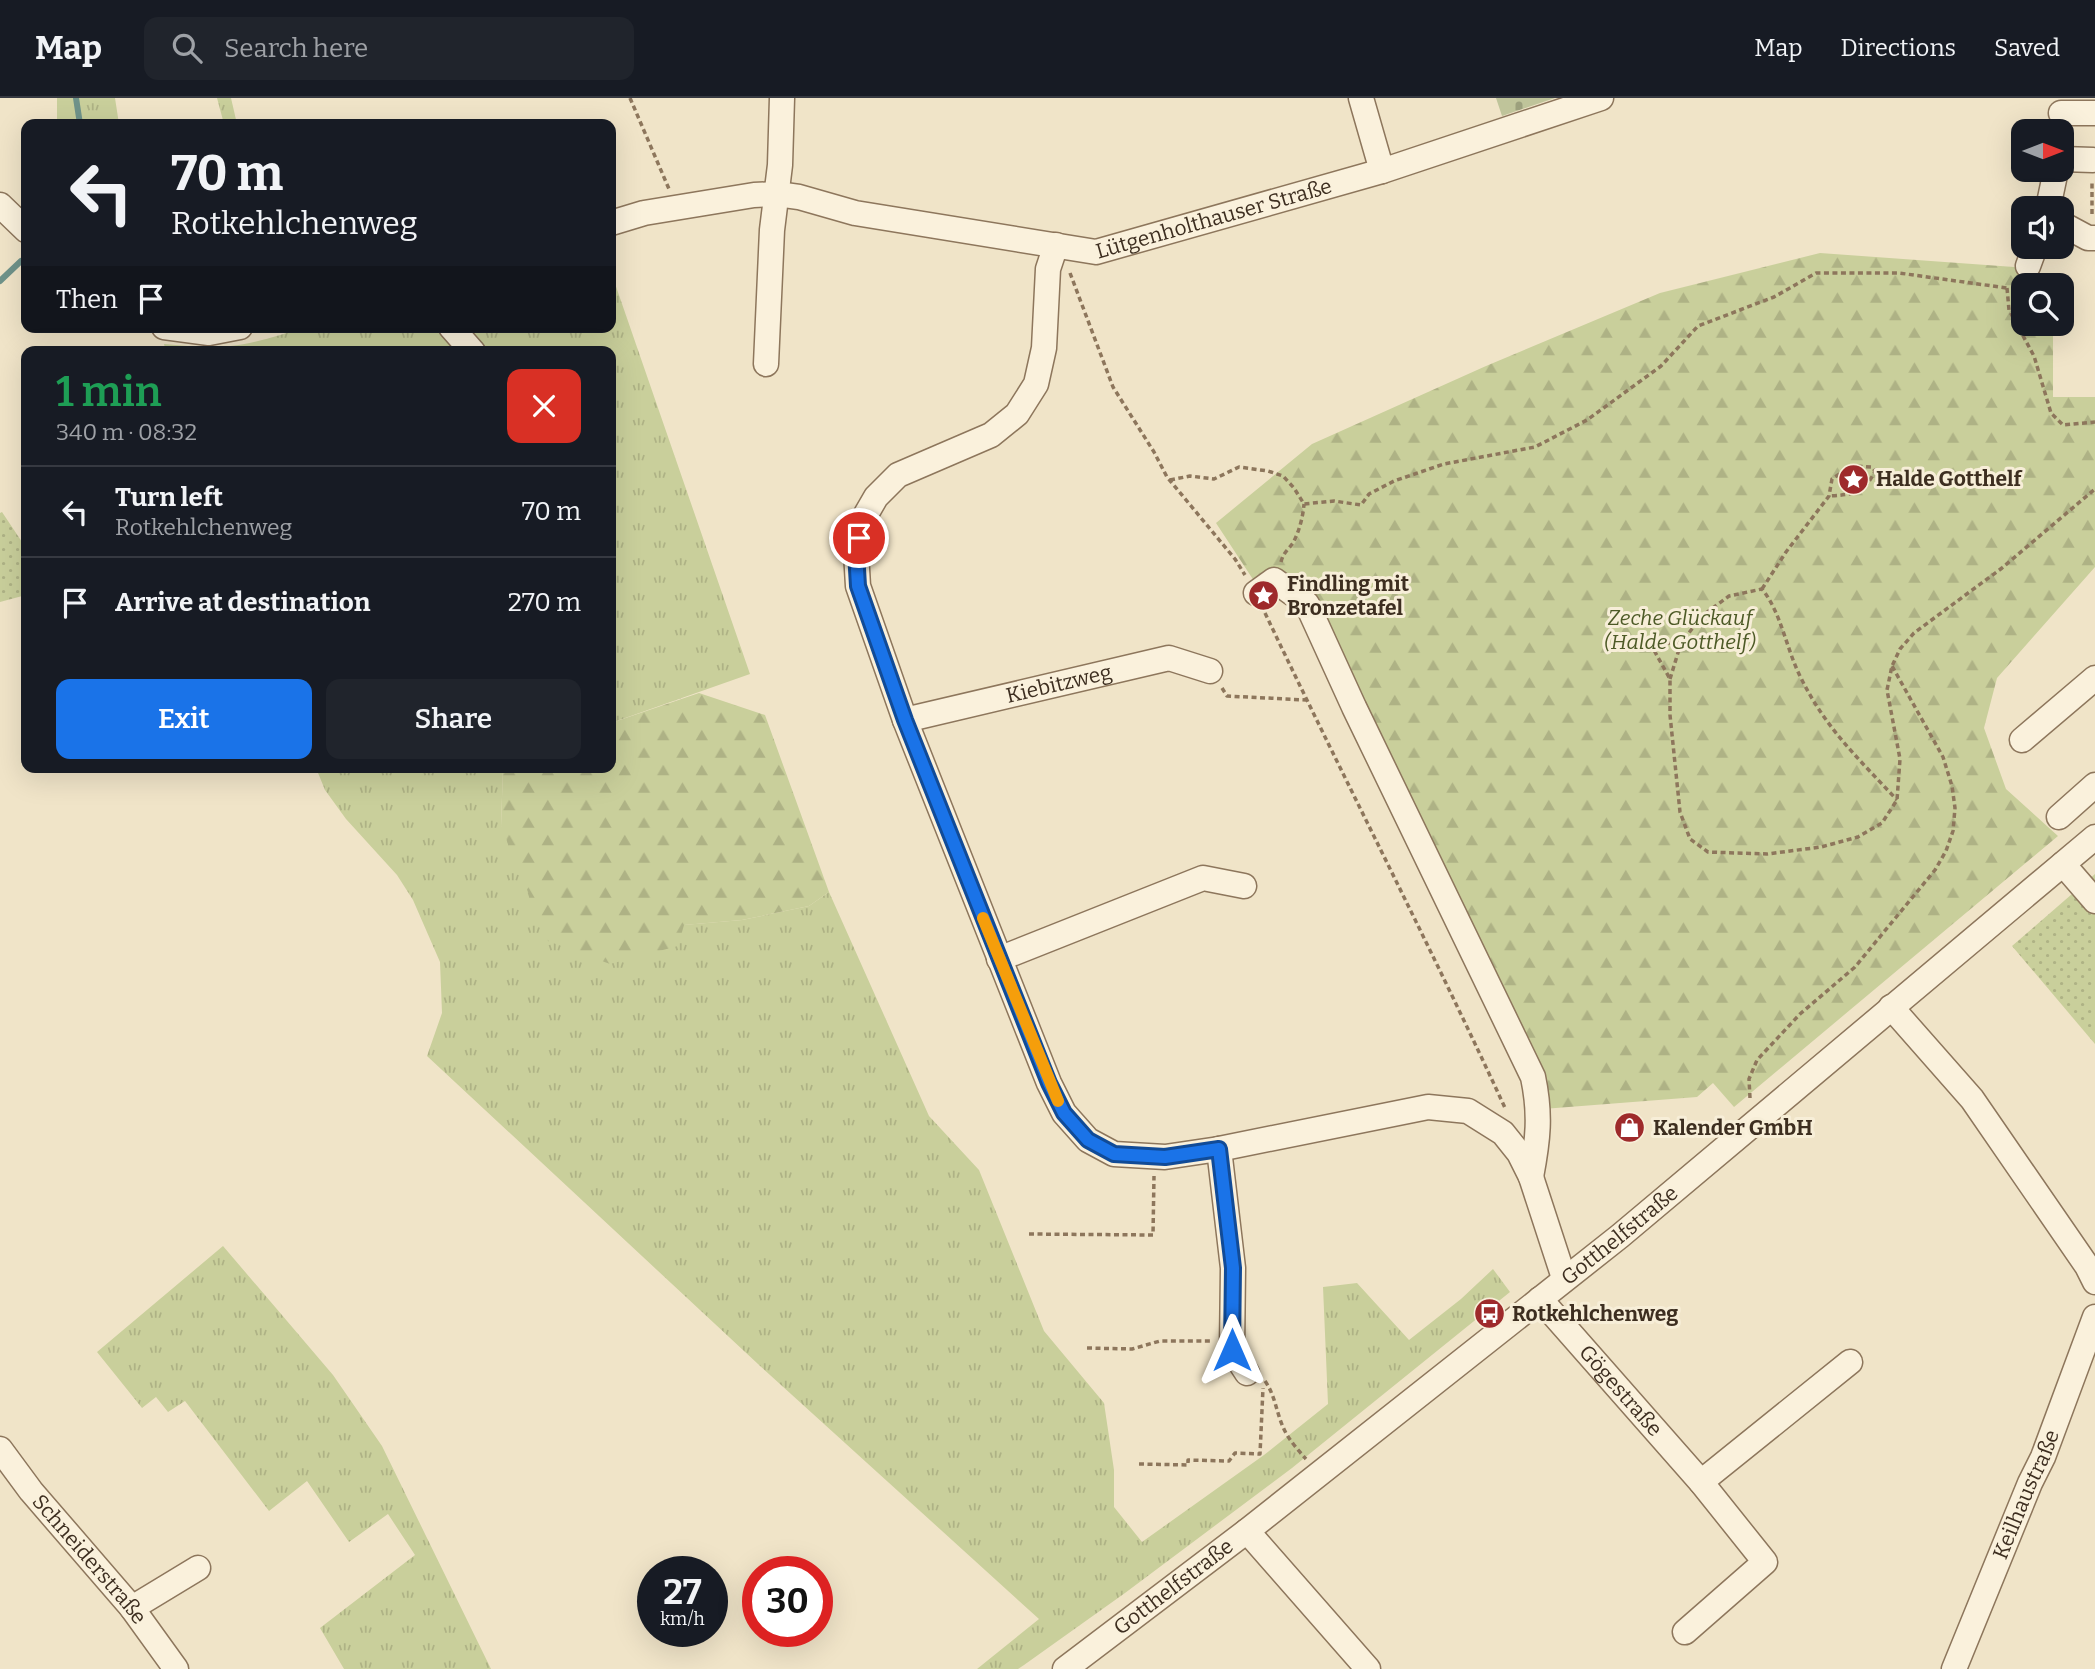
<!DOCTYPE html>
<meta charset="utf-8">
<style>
body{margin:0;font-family:Bitter,serif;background:#20242c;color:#f1f3f6;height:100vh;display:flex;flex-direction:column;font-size:26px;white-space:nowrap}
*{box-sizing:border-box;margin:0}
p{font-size:23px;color:#9ea1a6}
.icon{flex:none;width:38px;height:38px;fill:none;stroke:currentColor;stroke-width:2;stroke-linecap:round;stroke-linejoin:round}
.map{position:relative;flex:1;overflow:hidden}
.drawer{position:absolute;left:21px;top:248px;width:595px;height:427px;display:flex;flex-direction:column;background:#171b24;border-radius:14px;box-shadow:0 7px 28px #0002}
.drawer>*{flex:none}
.banner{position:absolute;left:21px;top:21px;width:595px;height:214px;border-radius:14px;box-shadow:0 7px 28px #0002;background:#171b24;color:#f1f3f6;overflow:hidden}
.needle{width:46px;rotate:90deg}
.fabs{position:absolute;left:2011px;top:21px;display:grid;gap:14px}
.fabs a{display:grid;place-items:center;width:63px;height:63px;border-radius:14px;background:#171b24;box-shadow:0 7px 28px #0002;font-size:35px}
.speed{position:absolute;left:637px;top:1458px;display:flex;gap:14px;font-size:35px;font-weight:700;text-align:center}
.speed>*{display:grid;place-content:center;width:91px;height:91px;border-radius:50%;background:#171b24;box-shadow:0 7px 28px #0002;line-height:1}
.speed small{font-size:18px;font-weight:400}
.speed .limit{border:10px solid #d22;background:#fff;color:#111}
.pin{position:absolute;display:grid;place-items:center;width:60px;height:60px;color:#fff;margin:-30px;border:4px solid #fff;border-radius:50%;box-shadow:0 2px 7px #0007}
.me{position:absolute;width:77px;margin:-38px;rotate:0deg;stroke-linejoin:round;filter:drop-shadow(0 0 5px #0008)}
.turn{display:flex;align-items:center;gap:24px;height:147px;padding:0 35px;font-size:32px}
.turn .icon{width:91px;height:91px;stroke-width:2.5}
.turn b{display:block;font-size:49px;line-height:60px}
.then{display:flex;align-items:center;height:66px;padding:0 35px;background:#0003;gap:14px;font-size:26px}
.round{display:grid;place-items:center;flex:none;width:74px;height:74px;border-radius:14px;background:#20242c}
.overview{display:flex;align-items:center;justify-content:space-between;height:119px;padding:0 35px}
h1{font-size:42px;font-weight:600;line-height:52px;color:#1e9e55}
.primary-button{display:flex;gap:14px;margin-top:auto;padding:14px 35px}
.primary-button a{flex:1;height:80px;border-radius:14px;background:#1a73e8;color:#fff;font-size:28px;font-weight:600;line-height:80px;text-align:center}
.primary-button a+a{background:#20242c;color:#f1f3f6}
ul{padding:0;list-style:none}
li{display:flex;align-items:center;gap:21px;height:91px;padding:0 35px;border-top:2px solid #363941}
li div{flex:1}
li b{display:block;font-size:26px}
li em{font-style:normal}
header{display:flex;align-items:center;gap:42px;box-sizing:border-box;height:98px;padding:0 35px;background:#171b24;border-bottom:2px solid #363941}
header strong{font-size:33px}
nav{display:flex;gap:38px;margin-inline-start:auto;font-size:24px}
.search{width:490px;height:63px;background:#20242c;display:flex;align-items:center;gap:18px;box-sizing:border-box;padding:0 24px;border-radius:14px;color:#9ea1a6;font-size:26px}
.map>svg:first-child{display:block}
.grass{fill:url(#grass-tufts)}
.forest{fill:url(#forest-firs)}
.cemetery{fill:url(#cemetery-stones)}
.garden{fill:url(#garden-dots)}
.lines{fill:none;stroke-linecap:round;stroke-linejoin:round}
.stream{stroke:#6f938a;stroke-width:6}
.minor-casing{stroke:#8d765c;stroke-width:27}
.path{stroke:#8d765c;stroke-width:3.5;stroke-dasharray:5 3.5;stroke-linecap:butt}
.minor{stroke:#faf1dc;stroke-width:24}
.route-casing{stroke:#114b97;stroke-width:18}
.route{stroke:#1a73e8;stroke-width:12}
.slow{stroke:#f59e0b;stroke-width:12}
.labels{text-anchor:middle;stroke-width:6;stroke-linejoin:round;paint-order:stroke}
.street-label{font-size:21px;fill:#3d2e20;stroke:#f7eed8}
.poi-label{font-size:21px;font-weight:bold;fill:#3d2e20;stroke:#f7eed8;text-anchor:start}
.park-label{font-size:21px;font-style:italic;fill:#4d5a26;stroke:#f7eed8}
</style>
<header>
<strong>Map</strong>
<div class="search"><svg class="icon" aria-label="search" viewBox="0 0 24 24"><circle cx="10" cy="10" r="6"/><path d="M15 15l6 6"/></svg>Search here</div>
<nav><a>Map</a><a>Directions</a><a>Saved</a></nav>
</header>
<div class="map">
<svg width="2095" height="1571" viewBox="0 0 2095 1571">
<defs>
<pattern id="grass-tufts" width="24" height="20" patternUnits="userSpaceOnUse" patternTransform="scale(1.75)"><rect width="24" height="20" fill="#c9cf9b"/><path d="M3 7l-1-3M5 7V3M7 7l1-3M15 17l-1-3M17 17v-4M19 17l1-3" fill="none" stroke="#aeb285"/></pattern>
<pattern id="forest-firs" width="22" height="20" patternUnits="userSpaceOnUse" patternTransform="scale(1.75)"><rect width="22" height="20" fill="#c9cf9b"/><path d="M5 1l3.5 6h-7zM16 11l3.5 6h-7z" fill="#aeb285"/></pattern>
<pattern id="cemetery-stones" width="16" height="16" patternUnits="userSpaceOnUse" patternTransform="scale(1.75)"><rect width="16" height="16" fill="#bfc49a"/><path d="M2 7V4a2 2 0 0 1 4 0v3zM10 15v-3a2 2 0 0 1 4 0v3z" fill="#9ca07d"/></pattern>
<pattern id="garden-dots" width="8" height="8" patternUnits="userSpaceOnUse" patternTransform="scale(1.75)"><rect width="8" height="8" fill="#c9cf9b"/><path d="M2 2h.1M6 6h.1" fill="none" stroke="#aeb285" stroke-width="1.8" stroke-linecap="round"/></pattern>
</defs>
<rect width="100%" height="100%" fill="#f0e4c8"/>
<!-- grass -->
<g class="grass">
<polygon points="57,0 115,0 119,26 57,26"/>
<polygon points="217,0 231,0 237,26 224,26"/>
<polygon points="611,174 750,576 611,625 611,254 482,254 456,229 611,229"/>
<path d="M 306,229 L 438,229 L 451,249 L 459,254 L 166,254 L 164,246 C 186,248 208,250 230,248 C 256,245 281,237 306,229 Z"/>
<polygon points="316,670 503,670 501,728 683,827 742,822 809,808 829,794 929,1018 979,1072 1044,1233 1104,1305 1114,1372 1114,1409 1142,1444 1264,1357 1328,1306 1323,1189 1357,1185 1409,1242 1461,1201 1493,1171 1510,1194 1292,1370 1125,1495 1024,1567 1018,1571 977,1571 1039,1521 758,1266 427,958 442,915 440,864 413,802 397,777 346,721 325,692"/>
<polygon points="223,1148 333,1277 382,1348 491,1571 344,1571 320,1530 415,1457 388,1416 349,1444 307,1383 269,1413 185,1303 168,1314 156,1299 142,1310 97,1254"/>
</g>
<!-- forest -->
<g class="forest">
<polygon points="1820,155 2014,169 2043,179 2046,187 2023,187 2023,226 2053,226 2053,299 2095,299 2095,469 1997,580 1984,630 2006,691 2058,738 1734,1009 1713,985 1697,999 1543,1011 1311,501 1256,486 1216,425 1312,346 1486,268 1660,195"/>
<polygon points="699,595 765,617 829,794 809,808 742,822 684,827 678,848 610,866 548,843 501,728 503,670 611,670 611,625"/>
</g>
<!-- cemetery -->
<polygon class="cemetery" points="1496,0 1555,0 1502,18"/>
<!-- garden -->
<g class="garden">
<polygon points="2,414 26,450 26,497 0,504 0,415"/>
<polygon points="2095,776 2095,946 2012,848"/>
</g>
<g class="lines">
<!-- stream -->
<g class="stream">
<polyline points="76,0 80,26"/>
<polyline points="0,183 21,163"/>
</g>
<defs>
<g id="minor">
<polyline points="1361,0 1382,73"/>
<polyline points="2061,15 2095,15"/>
<polyline points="2062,61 2093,62"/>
<polyline points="0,107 26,132"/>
<polyline points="2048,110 2056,72"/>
<path id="s1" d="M 611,125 L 644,115 L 754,97 L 777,96 L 799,99 L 855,115 L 1096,154 L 1382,73 L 1601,0"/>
<polyline points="2062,126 2088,140 2095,140"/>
<polyline points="1056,147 1048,171 1044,250 1036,286 1017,316 991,337 898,377 876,399 861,425 856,454 858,488 905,622 1049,985 1064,1015 1088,1042 1114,1056 1165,1059 1219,1051 1428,1009 1468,1013 1503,1035 1519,1055 1531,1079 1564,1180"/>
<polyline points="2028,168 2035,149"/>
<polyline points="164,229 209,235 240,229"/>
<polyline points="451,229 473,254"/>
<polyline points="766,266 772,132 780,67 782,0"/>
<path d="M 1256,495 L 1274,482 L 1307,506 L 1354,609 L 1533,979 C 1541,1017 1538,1042 1531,1079"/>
<path id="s2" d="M 905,622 L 1169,560 L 1210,573"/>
<polyline points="2022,642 2095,580"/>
<polyline points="2059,719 2095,687"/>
<polyline points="2063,766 2095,803"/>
<polyline points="999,861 1203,780 1244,788"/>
<polyline points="1891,909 1972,1001 2087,1168 2095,1184"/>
<polyline points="1219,1051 1233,1170 1232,1252 1247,1275"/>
<path id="s3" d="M 1540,1201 L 1701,1384 L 1765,1464 L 1685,1534"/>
<path id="s4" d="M 0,1351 L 31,1393 L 132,1510 L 176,1571"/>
<polyline points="1701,1384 1850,1264"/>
<polyline points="1247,1433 1368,1571"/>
<polyline points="132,1510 198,1470"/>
<path id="s5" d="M 1065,1571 L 1247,1433 L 1620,1138 L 2095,739"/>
<path id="s6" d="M 1954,1571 L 2030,1385 L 2043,1359 L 2095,1219"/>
</g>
</defs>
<!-- minor casing -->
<use href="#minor" class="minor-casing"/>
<!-- path -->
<g class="path">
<polyline points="630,0 669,91"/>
<polyline points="2092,116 2092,82"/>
<polyline points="1070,175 1113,289 1154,354 1167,379 1235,461 1245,477"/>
<polyline points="2007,190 2009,212 2034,258 2051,315 2063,327 2095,324"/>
<polyline points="1170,382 1190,378 1214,381 1239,369 1268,373 1283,378 1294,390 1304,406 1334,403 1361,407 1369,396 1394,383 1444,366 1535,349 1587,322 1661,268 1698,228 1774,199 1816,175 1899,175 2007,190"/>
<path d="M 1281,464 C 1283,455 1288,452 1293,445 C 1299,434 1303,419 1304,406"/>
<path d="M 1762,491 L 1786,454 L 1829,398 L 1832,381 L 1851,368 L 1872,369 L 1875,373 C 1865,395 1851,397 1829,398"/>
<path d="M 1265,515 C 1344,681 1429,845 1506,1012"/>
<polyline points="1617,538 1650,545 1670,581 1670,617 1680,714 1690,741 1708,754 1767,756 1821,749 1858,739 1882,725 1897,702 1900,661 1887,592 1892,568 1900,551 1914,535 2002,470 2095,391"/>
<polyline points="1650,545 1681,545"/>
<path d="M 1670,581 L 1681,545 L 1702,518 L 1729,498 L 1762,491 C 1782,516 1786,551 1801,580 C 1826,631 1859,661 1897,702"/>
<polyline points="1222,590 1227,598 1306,602"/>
<polyline points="1750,1000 1749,981 1757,962 1800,916 1855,869 1935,772 1946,753 1953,733 1955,710 1952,688 1943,659 1892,568"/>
<polyline points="1029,1136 1153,1137 1154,1078"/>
<polyline points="1087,1250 1132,1251 1160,1243 1210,1243"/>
<path d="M 1265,1283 C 1275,1297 1276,1313 1283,1329 C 1288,1341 1298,1352 1306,1361"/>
<polyline points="1139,1366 1188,1367 1188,1362 1229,1363 1235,1355 1260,1356 1263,1290"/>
</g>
<!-- minor -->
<use href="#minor" class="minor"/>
</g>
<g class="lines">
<defs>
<polyline id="route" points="859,440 856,454 858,488 905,622 1049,985 1064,1015 1088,1042 1114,1056 1165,1059 1219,1051 1233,1170 1232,1252"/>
</defs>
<!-- route casing -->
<use href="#route" class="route-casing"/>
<!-- route -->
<use href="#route" class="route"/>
<!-- slow -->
<polyline class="slow" points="983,820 1058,1003"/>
</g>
<!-- icons -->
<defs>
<symbol id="sight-disc" viewBox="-11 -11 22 22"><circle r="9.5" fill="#9e2a2b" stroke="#f7eed8"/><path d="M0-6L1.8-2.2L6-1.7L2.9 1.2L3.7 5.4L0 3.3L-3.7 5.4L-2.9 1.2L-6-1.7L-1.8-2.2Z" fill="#fff"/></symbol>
<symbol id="shop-disc" viewBox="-11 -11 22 22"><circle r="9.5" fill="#9e2a2b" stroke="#f7eed8"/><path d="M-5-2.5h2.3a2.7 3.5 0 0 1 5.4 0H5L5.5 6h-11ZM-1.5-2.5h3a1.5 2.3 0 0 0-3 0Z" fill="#fff"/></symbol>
<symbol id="bus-disc" viewBox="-11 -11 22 22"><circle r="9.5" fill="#9e2a2b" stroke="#f7eed8"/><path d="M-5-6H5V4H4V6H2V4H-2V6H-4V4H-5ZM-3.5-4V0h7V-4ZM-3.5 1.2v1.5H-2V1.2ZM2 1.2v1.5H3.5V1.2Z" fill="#fff"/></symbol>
</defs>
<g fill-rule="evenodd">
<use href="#sight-disc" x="1836" y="364" width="35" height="35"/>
<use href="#sight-disc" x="1246" y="480" width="35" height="35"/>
<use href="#shop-disc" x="1612" y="1012" width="35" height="35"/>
<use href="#bus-disc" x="1472" y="1198" width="35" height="35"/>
</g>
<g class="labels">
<!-- street labels -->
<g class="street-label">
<text dy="7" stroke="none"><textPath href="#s1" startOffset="616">Lütgenholthauser Straße</textPath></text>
<text dy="7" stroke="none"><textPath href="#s2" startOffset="158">Kiebitzweg</textPath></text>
<text dy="7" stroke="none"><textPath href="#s5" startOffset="704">Gotthelfstraße</textPath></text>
<text dy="7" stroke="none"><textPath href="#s3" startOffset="122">Gögestraße</textPath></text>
<text dy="7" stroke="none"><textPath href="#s6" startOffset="189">Keilhaustraße</textPath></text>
<text dy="7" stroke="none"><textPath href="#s4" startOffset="142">Schneiderstraße</textPath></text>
<text dy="7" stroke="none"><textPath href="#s5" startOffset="136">Gotthelfstraße</textPath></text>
</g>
<!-- poi labels -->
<g class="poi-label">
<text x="1876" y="388">Halde Gotthelf</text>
<text x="1287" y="493">Findling mit<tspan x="1287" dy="24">Bronzetafel</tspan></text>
<text x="1653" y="1037">Kalender GmbH</text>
<text x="1512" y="1223">Rotkehlchenweg</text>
</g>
<!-- park labels -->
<g class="park-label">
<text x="1680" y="527">Zeche Glückauf<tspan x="1680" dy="24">(Halde Gotthelf)</tspan></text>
</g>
</g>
</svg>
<div class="fabs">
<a><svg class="needle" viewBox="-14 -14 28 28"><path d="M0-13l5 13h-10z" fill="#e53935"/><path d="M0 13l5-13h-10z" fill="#9ea1a6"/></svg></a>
<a><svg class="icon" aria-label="sound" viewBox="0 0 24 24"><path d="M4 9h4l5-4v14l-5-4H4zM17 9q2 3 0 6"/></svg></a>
<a><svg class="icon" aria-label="search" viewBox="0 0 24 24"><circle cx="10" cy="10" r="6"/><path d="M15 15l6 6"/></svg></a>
</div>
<div class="speed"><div>27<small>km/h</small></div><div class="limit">30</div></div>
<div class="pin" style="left:859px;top:440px;background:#d93025"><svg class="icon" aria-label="arrive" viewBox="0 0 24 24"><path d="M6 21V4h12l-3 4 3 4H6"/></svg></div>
<svg class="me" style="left:1232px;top:1252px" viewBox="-20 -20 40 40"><path d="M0-17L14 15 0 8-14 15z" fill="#1a73e8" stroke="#fff" stroke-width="4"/></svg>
<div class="banner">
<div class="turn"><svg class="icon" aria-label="left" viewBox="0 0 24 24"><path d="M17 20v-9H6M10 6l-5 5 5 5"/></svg><div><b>70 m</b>Rotkehlchenweg</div></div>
<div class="then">Then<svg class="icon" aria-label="arrive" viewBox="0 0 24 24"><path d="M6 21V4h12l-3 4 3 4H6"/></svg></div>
</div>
<section class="drawer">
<div class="overview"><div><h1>1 min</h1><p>340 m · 08:32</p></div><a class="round" style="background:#d93025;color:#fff"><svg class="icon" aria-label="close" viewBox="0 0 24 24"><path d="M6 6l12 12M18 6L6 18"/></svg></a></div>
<ul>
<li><svg class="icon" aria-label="left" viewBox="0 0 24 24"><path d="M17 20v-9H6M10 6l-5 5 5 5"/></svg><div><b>Turn left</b><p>Rotkehlchenweg</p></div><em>70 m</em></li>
<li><svg class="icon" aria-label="arrive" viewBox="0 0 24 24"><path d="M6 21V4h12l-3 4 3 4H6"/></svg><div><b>Arrive at destination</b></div><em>270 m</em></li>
</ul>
<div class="primary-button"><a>Exit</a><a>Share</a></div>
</section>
</div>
